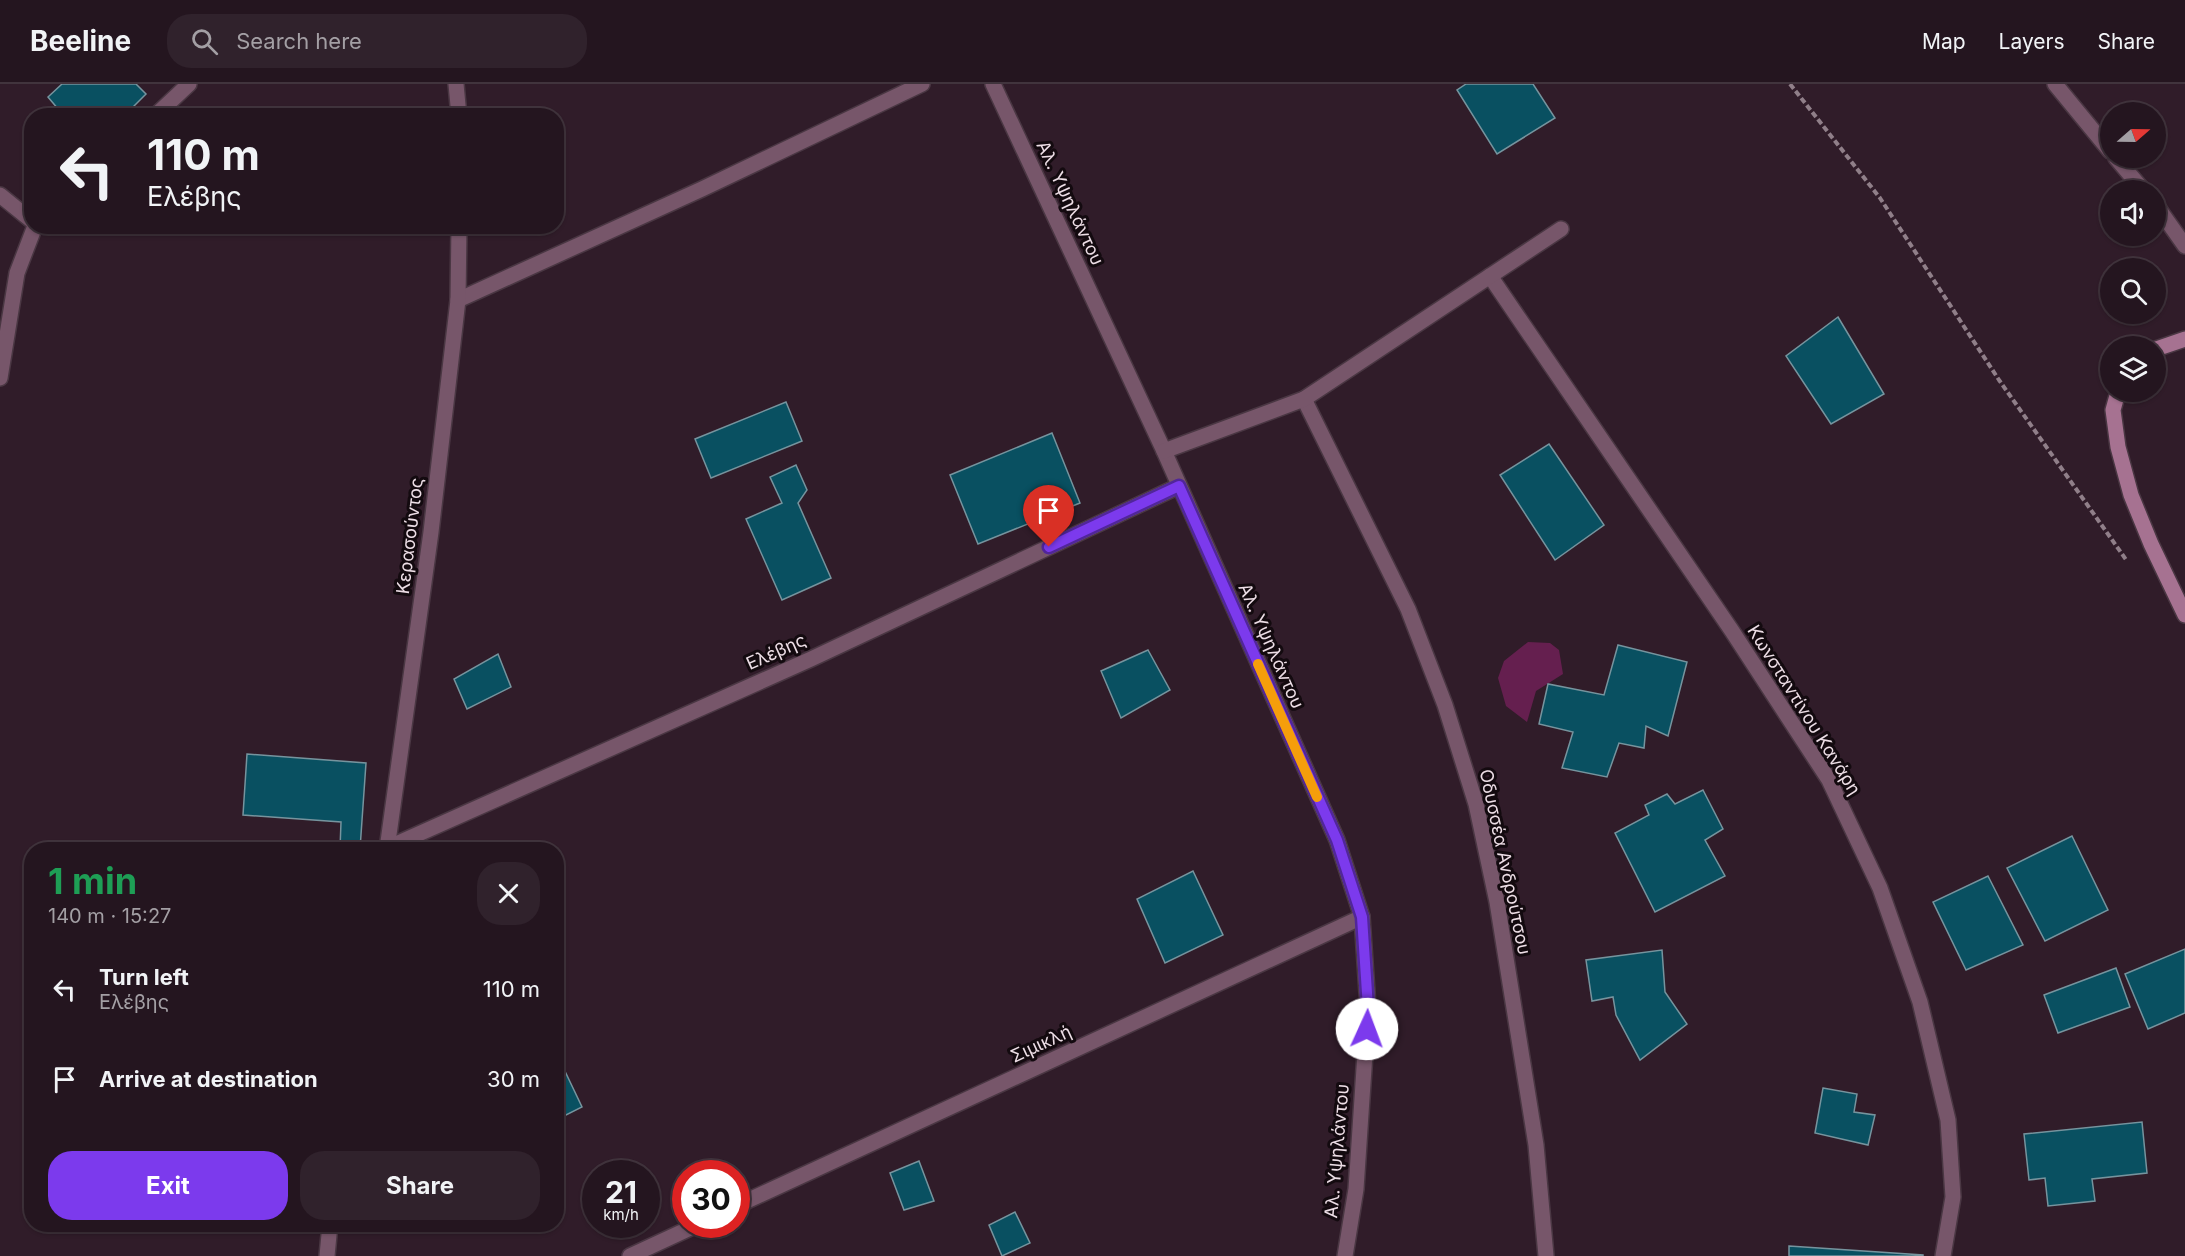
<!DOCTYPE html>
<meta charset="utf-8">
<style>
body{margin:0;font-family:Inter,sans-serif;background:#30222c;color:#f1f3f6;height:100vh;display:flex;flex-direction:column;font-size:22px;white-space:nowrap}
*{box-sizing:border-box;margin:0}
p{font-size:20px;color:#a39fa4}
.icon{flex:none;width:33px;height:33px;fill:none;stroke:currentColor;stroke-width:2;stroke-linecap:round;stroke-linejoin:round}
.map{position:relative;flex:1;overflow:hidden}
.panel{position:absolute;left:24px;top:758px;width:540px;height:390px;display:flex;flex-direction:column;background:#24151f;border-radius:24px;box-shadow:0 2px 4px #0004,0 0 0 2px #41343d}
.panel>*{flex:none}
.hud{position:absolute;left:24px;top:24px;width:540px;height:126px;border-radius:24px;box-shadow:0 2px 4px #0004,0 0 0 2px #41343d;background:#24151f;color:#f1f3f6;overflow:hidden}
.needle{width:39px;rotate:70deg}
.fabs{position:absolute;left:2100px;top:18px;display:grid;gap:12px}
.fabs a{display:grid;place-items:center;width:66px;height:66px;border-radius:50%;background:#24151f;box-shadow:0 2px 4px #0004,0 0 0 2px #41343d;font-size:30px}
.speed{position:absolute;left:582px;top:1076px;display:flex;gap:12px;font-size:30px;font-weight:700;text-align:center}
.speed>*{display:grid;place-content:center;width:78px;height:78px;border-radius:50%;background:#24151f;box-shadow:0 2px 4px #0004,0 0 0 2px #41343d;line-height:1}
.speed small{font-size:15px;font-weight:400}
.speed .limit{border:9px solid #d22;background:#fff;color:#111}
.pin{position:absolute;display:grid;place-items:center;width:51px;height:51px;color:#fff;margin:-62px -26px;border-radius:50% 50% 50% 0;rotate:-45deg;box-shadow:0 0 6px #0007}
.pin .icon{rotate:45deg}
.me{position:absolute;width:66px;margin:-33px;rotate:2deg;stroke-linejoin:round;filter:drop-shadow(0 0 4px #0008)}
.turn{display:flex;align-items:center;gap:21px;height:126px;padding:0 24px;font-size:27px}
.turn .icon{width:78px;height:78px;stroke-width:2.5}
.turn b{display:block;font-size:42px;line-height:51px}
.round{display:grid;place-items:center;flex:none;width:63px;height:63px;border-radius:24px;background:#30222c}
.overview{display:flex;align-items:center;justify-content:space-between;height:102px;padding:0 24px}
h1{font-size:36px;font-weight:700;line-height:45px;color:#1e9e55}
.button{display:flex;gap:12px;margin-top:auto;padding:12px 24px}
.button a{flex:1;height:69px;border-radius:24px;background:#7c3aed;color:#fff;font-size:24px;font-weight:700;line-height:69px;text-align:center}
.button a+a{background:#30222c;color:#f1f3f6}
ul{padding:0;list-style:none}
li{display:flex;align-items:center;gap:18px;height:90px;padding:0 24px}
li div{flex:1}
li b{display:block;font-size:22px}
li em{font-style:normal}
header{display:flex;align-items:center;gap:36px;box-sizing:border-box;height:84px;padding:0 30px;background:#24151f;border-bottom:2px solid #41343d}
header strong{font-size:28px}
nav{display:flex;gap:33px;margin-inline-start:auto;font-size:21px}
.search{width:420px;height:54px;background:#30222c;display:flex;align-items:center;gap:15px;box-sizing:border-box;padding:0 21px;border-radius:24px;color:#a39fa4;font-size:22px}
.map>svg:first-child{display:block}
.water{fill:#651f4f}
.building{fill:#095061;stroke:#76949e;stroke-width:1.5}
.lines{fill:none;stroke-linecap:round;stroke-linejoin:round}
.street-casing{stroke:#4a3743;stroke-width:18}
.secondary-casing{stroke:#4a3743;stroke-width:18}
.path{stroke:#907f89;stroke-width:4;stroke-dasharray:6 3;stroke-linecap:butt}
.street{stroke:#77566a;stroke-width:15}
.secondary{stroke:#a67291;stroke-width:15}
.route-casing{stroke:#51269a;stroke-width:15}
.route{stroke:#7c3aed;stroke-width:10}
.slow{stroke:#f59e0b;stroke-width:10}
.labels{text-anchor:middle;stroke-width:6;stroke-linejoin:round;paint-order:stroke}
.street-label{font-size:18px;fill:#eddee6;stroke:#130a0f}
</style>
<header>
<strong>Beeline</strong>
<div class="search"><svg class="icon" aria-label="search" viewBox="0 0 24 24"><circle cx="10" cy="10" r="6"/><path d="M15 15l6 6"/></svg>Search here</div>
<nav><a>Map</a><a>Layers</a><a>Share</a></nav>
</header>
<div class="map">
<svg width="2185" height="1172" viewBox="0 0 2185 1172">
<rect width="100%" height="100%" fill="#301c29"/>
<!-- water -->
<polygon class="water" points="1528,558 1550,559 1559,566 1563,590 1536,607 1527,638 1506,622 1498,594 1504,577"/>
<!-- building -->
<g class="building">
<polygon points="62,0 136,0 146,10 124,32 64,32 48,13"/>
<polygon points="1466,0 1533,0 1555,34 1497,70 1457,6"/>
<polygon points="1838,233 1884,310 1831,340 1786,272"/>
<polygon points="786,318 802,357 711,394 695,355"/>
<polygon points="1052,349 1080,419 978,460 950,391"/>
<polygon points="1549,360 1604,441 1555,476 1500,391"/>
<polygon points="796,381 807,406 798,419 831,494 782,516 746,435 782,419 770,393"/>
<polygon points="1618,561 1687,578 1668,652 1646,642 1644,664 1619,659 1607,693 1562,684 1573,648 1539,640 1548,600 1604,611"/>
<polygon points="1148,566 1170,606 1121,634 1101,587"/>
<polygon points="498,570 511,603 467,625 454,595"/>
<polygon points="247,670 366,679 360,765 340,765 341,738 243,731"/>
<polygon points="1703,706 1723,745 1705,756 1725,792 1655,828 1615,749 1649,731 1645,721 1667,710 1675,720"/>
<polygon points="2072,752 2108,826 2045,857 2007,784"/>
<polygon points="1193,787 1223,851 1165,879 1137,815"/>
<polygon points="1988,792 2023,861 1966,886 1933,818"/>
<polygon points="2185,865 2185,929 2148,945 2125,890"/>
<polygon points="1662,866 1665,908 1687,940 1640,976 1616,931 1613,913 1592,917 1586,876"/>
<polygon points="2116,884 2130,923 2058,949 2044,911"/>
<polygon points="562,981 582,1023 556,1036 556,984"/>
<polygon points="1823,1004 1857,1010 1854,1028 1875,1031 1868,1061 1815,1049"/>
<polygon points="2142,1038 2147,1089 2092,1095 2095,1117 2048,1122 2045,1094 2029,1096 2024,1050"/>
<polygon points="919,1077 934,1117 904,1126 890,1089"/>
<polygon points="1015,1128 1030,1159 1002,1172 989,1141"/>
<polygon points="1789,1162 1923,1171 1923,1172 1789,1172"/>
</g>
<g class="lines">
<defs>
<g id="street">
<polyline points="456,0 459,32"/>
<polyline points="993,0 1164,367 1337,756 1362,833 1368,924 1356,1105 1345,1172"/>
<polyline points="2055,0 2110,67"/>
<polyline points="155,32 189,0"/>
<polyline points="2116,74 2143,106"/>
<polyline points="0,111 32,137"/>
<polyline points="2156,121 2185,162"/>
<polyline points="1490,192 1732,547 1829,696 1880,804 1920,918 1948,1036 1953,1113 1943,1172"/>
<polyline points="458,216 702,105 922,0"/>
<polyline points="0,294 17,189 35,142"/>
<polyline points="1304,315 1408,525 1445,621 1476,720 1497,818 1536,1061 1546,1172"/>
<polyline points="1164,367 1304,315 1561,145"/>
<polyline points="387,764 811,575 1179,402"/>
<polyline points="387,765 431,448 458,216 459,142"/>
<polyline points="736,1122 1362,833"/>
<polyline points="327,1172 330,1140"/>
<polyline points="630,1172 699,1140"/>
</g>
<g id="secondary">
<polyline points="2156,265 2185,255"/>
<polyline points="2118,308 2113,326 2118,363 2131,411 2151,460 2185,531"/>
</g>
</defs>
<!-- street casing -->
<use href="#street" class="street-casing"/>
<!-- secondary casing -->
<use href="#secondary" class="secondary-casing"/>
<!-- path -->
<polyline class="path" points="1790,0 1880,114 1999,296 2127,477"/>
<!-- street -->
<use href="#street" class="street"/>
<!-- secondary -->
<use href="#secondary" class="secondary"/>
</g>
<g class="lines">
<defs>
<polyline id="route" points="1049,463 1179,402 1337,756 1362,833 1368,924 1367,945"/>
</defs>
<!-- route casing -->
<use href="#route" class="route-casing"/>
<!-- route -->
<use href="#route" class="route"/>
<!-- slow -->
<polyline class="slow" points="1258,580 1317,713"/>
</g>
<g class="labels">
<!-- street labels -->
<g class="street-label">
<text transform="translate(1070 119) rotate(65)" y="6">Αλ. Υψηλάντου</text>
<text transform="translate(410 452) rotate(-83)" y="6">Κερασούντος</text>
<text transform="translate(1271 562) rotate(66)" y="6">Αλ. Υψηλάντου</text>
<text transform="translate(776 568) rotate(-24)" y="6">Ελέβης</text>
<text transform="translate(1804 626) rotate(58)" y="6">Κωνσταντίνου Κανάρη</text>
<text transform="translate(1505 778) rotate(78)" y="6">Οδυσσέα Ανδρούτσου</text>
<text transform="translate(1041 960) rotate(-25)" y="6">Σιμικλή</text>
<text transform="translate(1337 1067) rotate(-85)" y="6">Αλ. Υψηλάντου</text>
</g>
</g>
</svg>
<div class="fabs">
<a><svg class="needle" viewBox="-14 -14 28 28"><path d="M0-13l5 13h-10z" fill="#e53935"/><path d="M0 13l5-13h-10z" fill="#a39fa4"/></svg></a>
<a><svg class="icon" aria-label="sound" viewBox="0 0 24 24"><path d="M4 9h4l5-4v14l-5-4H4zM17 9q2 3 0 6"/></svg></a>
<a><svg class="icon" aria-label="search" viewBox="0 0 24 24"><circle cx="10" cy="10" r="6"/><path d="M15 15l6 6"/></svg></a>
<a><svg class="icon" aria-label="layers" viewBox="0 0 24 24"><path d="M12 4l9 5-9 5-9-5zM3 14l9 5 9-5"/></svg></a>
</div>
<div class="speed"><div>21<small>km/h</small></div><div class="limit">30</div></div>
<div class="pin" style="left:1049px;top:463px;background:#d93025"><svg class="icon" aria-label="arrive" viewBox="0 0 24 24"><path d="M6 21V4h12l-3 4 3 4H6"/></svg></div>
<svg class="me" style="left:1367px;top:945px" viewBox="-20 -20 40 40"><circle r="19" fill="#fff"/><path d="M0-13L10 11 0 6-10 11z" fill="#7c3aed"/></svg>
<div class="hud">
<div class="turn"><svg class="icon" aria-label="left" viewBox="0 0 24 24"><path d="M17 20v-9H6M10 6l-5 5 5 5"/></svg><div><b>110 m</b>Ελέβης</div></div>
</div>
<section class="panel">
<div class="overview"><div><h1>1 min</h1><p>140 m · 15:27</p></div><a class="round"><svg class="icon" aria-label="close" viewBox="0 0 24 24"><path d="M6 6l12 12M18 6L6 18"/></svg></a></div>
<ul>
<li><svg class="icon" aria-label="left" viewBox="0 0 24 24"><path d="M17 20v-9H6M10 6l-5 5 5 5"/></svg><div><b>Turn left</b><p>Ελέβης</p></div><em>110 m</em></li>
<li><svg class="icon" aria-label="arrive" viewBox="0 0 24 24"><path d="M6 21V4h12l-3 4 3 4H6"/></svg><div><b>Arrive at destination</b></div><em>30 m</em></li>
</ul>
<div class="button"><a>Exit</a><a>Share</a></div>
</section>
</div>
